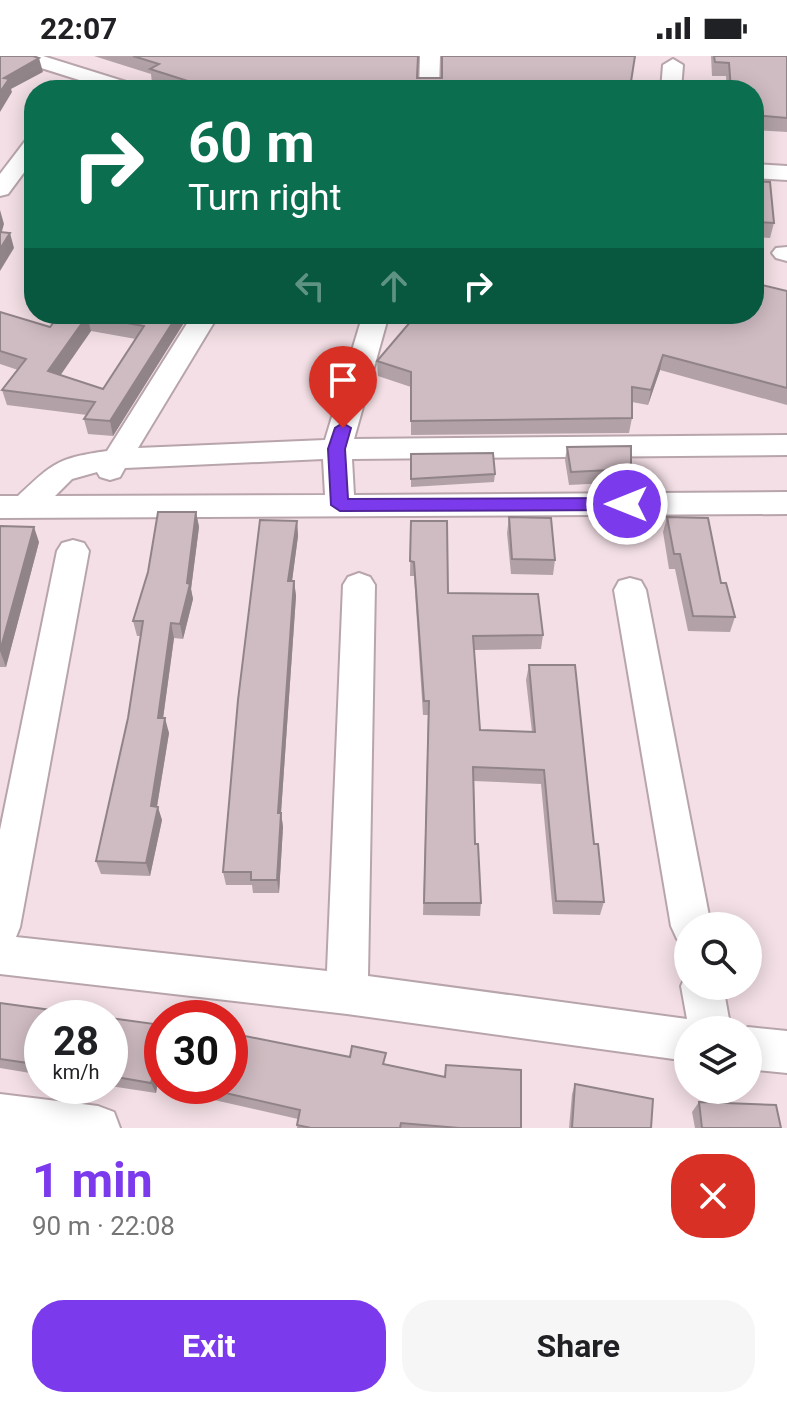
<!DOCTYPE html>
<meta charset="utf-8">
<style>
body{margin:0;font-family:Roboto,sans-serif;background:#f6f6f6;color:#202124;height:100vh;display:flex;flex-direction:column;font-size:30px;white-space:nowrap}
*{box-sizing:border-box;margin:0}
p{font-size:26px;color:#757577}
.icon{flex:none;width:44px;height:44px;fill:none;stroke:currentColor;stroke-width:2;stroke-linecap:round;stroke-linejoin:round}
.map{position:relative;height:1072px;overflow:hidden}
.drawer{display:flex;flex-direction:column;background:#fff;flex:1}
.drawer>*{flex:none}
.banner{position:absolute;left:24px;top:24px;width:740px;height:244px;border-radius:32px;box-shadow:0 4px 20px #0003;background:#0b6e4f;color:#fff;overflow:hidden}
.controls{position:absolute;left:674px;top:856px;display:grid;gap:16px}
.controls a{display:grid;place-items:center;width:88px;height:88px;border-radius:50%;background:#fff;box-shadow:0 4px 20px #0003;font-size:40px}
.speed{position:absolute;left:24px;top:944px;display:flex;gap:16px;font-size:40px;font-weight:700;text-align:center}
.speed>*{display:grid;place-content:center;width:104px;height:104px;border-radius:50%;background:#fff;box-shadow:0 4px 20px #0003;line-height:1}
.speed small{font-size:20px;font-weight:400}
.speed .limit{border:12px solid #d22;background:#fff;color:#111}
.pin{position:absolute;display:grid;place-items:center;width:68px;height:68px;color:#fff;margin:-82px -34px;border-radius:50% 50% 50% 0;rotate:-45deg;box-shadow:0 0 8px #0007}
.pin .icon{rotate:45deg}
.me{position:absolute;width:88px;margin:-44px;rotate:270deg;stroke-linejoin:round;filter:drop-shadow(0 0 6px #0008)}
.turn{display:flex;align-items:center;gap:28px;height:168px;padding:0 32px;font-size:36px}
.turn .icon{width:104px;height:104px;stroke-width:2.5}
.turn b{display:block;font-size:56px;line-height:68px}
.lanes{display:flex;align-items:center;height:76px;padding:0 32px;background:#0003;justify-content:center;gap:40px;direction:ltr}
.lanes .off{opacity:.35}
.round{display:grid;place-items:center;flex:none;width:84px;height:84px;border-radius:32px;background:#f6f6f6}
.head{display:flex;align-items:center;justify-content:space-between;height:136px;padding:0 32px}
h1{font-size:48px;font-weight:700;line-height:60px;color:#7c3aed}
.button{display:flex;gap:16px;margin-top:auto;padding:16px 32px}
.button a{flex:1;height:92px;border-radius:32px;background:#7c3aed;color:#fff;font-size:32px;font-weight:700;line-height:92px;text-align:center}
.button a+a{background:#f6f6f6;color:#202124}
.status{display:flex;justify-content:space-between;align-items:center;height:56px;padding:0 40px;background:#fff;direction:ltr}
.status svg{height:22px;fill:currentColor}
.map>svg:first-child{display:block}
.lines{fill:none;stroke-linecap:round;stroke-linejoin:round}
.minor-casing{stroke:#b8a5ab;stroke-width:4}
.minor{fill:#fff;fill-rule:evenodd}
.wall{fill:#b2a2a7;fill-rule:evenodd}
.shaded-wall{fill:#918488}
.building{fill:#cfbcc2;stroke:#918488;stroke-width:2;fill-rule:evenodd}
.route{fill:#7c3aed;stroke:#51269a;stroke-width:2}
</style>
<div class="status"><b>22:07</b><svg viewBox="0 0 49 12"><path d="M0 12V9h3v3zM5 12V6h3v6zM10 12V3h3v9zM15 12V0h3v12zM26 1h20v11H26zM47 4h2v5h-2z"/></svg></div>
<div class="map">
<svg width="787" height="1072" viewBox="0 0 787 1072">
<rect width="100%" height="100%" fill="#f3dfe5"/>
<g class="lines">
<defs>
<g id="minor">
<polygon points="13,0 43,0 139,30 142,34 111,34 16,4"/>
<polygon points="420,0 440,0 439,34 419,34"/>
<polygon points="673,3 683,9 681,34 661,34 663,9"/>
<polygon points="34,83 34,103 8,138 0,140 0,118 26,84"/>
<polygon points="754,108 787,110 787,124 754,122"/>
<polygon points="787,191 787,205 776,202 772,197 776,192"/>
<path d="M 193,258 L 219,258 L 138,392 L 325,384 L 363,258 L 389,258 L 354,383 L 787,379 L 787,399 L 352,403 L 354,439 L 787,436 L 787,458 L 0,462 L 0,440 L 18,440 C 53,407 58,402 107,395 ZM 323,403 L 325,439 L 55,440 L 72,423 L 97,416 L 100,421 L 110,424 L 120,421 L 125,412 Z"/>
<polygon points="73,484 84,487 89,495 20,871 16,881 327,915 343,529 348,521 359,517 370,521 375,529 368,920 687,963 681,930 688,915 688,930 723,930 731,974 688,974 688,1005 347,958 0,918 0,774 57,495 62,487"/>
<polygon points="630,522 641,525 646,534 711,870 688,870 688,888 677,883 671,870 614,534 619,525"/>
<polygon points="748,971 787,975 787,1017 748,1013 748,974 740,974"/>
<polygon points="0,1038 98,1050 114,1056 120,1072 0,1072"/>
</g>
</defs>
<!-- minor casing -->
<use href="#minor" class="minor-casing"/>
<!-- minor -->
<use href="#minor" class="minor"/>
</g>
<!-- wall -->
<g class="wall">
<polygon points="94,0 418,0 417,22 441,22 635,0 630,34 174,34 152,27 151,18"/>
<polygon points="711,0 787,0 787,76 754,74 754,34 727,34 726,20 712,20"/>
<polygon points="754,125 774,167 770,182 754,181"/>
<polygon points="787,235 787,349 660,314 648,349 632,346 632,362 629,377 411,379 411,331 378,320 377,305"/>
<path d="M 0,256 L 50,271 L 60,258 L 185,265 L 113,380 L 88,378 L 84,363 L 87,359 L 7,349 L 2,334 L 18,314 L 0,308 ZM 91,275 L 136,283 L 103,333 L 60,319 Z"/>
<polygon points="567,391 631,413 628,426 569,429 565,404"/>
<polygon points="411,398 495,418 494,426 411,431"/>
<polygon points="196,456 199,471 191,533 193,543 183,583 174,582 163,662 169,677 157,751 162,764 150,820 101,818 96,805 128,662 141,580 137,580 133,565"/>
<polygon points="509,461 555,504 553,519 511,518 507,477"/>
<polygon points="667,461 721,527 735,561 730,576 688,575 675,513 669,513 663,476"/>
<polygon points="297,465 298,480 292,525 294,525 296,540 281,757 283,771 279,837 253,837 252,829 226,829 223,816"/>
<polygon points="411,465 448,537 543,579 541,593 474,594 480,674 532,676 526,624 529,609 594,788 604,846 600,859 553,858 541,728 474,725 475,788 481,847 480,860 423,859 428,659 423,659 414,520 410,520"/>
<polygon points="0,470 39,486 6,611 0,611"/>
<polygon points="0,947 42,962 42,1019 0,1012"/>
<polygon points="110,962 162,969 162,1030 230,1030 386,1008 445,1021 521,1072 297,1072 298,1063 157,1031 156,1037 110,1030"/>
<polygon points="575,1028 651,1072 569,1072 572,1038"/>
<polygon points="699,1046 781,1072 695,1072 692,1056"/>
</g>
<!-- shaded-wall -->
<g class="shaded-wall">
<polygon points="39,2 43,16 11,33 12,36 0,56 0,36 4,22"/>
<polygon points="0,154 4,168 0,182"/>
<polygon points="10,177 14,192 0,215 0,193"/>
<polygon points="178,258 187,258 185,265 113,380 110,365"/>
<polygon points="87,260 91,275 53,330 48,315"/>
<polygon points="663,299 660,314 648,349 651,334"/>
<polygon points="196,456 199,471 191,533 193,543 183,583 180,568 187,527"/>
<polygon points="297,465 298,480 290,540 288,525"/>
<polygon points="34,471 39,486 6,611 0,595"/>
<polygon points="294,525 296,540 280,771 278,757"/>
<polygon points="171,567 174,582 161,677 158,662"/>
<polygon points="165,662 169,677 155,762 158,751 162,764 150,820 146,807 151,750"/>
<polygon points="281,757 283,771 279,837 277,824"/>
<polygon points="153,1020 157,1031 156,1037 151,1027"/>
</g>
<!-- building -->
<g class="building">
<polygon points="0,0 33,0 39,2 4,22 9,23 0,36"/>
<polygon points="133,0 418,0 417,22 442,22 442,0 635,0 630,32 623,31 623,34 216,34 150,13 159,8"/>
<polygon points="714,0 787,0 787,62 754,59 754,34 731,34 729,7 715,6"/>
<polygon points="754,125 770,126 774,167 758,166 754,174"/>
<polygon points="0,176 10,177 0,193"/>
<polygon points="754,227 787,235 787,332 663,299 651,334 632,331 632,362 411,365 411,316 377,305 417,258 754,258"/>
<path d="M 0,256 L 50,271 L 60,258 L 178,258 L 110,365 L 84,363 L 95,346 L 2,334 L 26,303 L 0,295 ZM 87,260 L 144,270 L 103,333 L 48,315 Z"/>
<polygon points="631,390 631,413 571,416 567,391"/>
<polygon points="493,397 495,418 411,423 411,398"/>
<polygon points="158,456 196,456 187,527 190,528 180,568 171,567 158,662 165,662 151,750 158,751 146,807 96,805 128,662 143,565 133,565 148,516"/>
<polygon points="509,461 551,462 555,504 512,503"/>
<polygon points="667,461 708,462 721,527 726,527 735,561 693,560 680,498 674,498"/>
<polygon points="260,464 297,465 288,525 294,525 278,757 281,757 277,824 251,824 251,816 223,816 238,644"/>
<polygon points="411,465 447,465 448,537 538,538 543,579 473,580 480,674 535,676 529,609 575,609 594,788 598,788 604,846 556,845 544,714 473,711 475,788 478,788 481,847 424,847 429,645 424,645 414,506 410,505"/>
<polygon points="0,470 34,471 0,595"/>
<polygon points="0,947 110,962 42,962 42,1009 0,1003"/>
<polygon points="110,962 162,969 162,1022 153,1020 151,1027 110,1020"/>
<polygon points="230,977 350,1001 352,990 386,997 383,1008 445,1021 446,1009 521,1014 521,1072 459,1072 401,1067 400,1072 311,1072 297,1069 300,1054 195,1030 230,1030"/>
<polygon points="575,1028 653,1043 651,1072 572,1072"/>
<polygon points="699,1046 776,1049 781,1072 702,1072"/>
</g>
<!-- route -->
<polygon class="route" points="343,367 351,372 345,393 348,443 627,442 636,448 627,454 340,455 331,449 328,393 335,372"/>
</svg>
<div class="controls">
<a><svg class="icon" aria-label="search" viewBox="0 0 24 24"><circle cx="10" cy="10" r="6"/><path d="M15 15l6 6"/></svg></a>
<a><svg class="icon" aria-label="layers" viewBox="0 0 24 24"><path d="M12 4l9 5-9 5-9-5zM3 14l9 5 9-5"/></svg></a>
</div>
<div class="speed"><div>28<small>km/h</small></div><div class="limit">30</div></div>
<div class="pin" style="left:343px;top:372px;background:#d93025"><svg class="icon" aria-label="arrive" viewBox="0 0 24 24"><path d="M6 21V4h12l-3 4 3 4H6"/></svg></div>
<svg class="me" style="left:627px;top:448px" viewBox="-20 -20 40 40"><circle r="17" fill="#7c3aed" stroke="#fff" stroke-width="3"/><path d="M0-11L8 9 0 5-8 9z" fill="#fff"/></svg>
<div class="banner">
<div class="turn"><svg class="icon" aria-label="right" viewBox="0 0 24 24"><path d="M7 20v-9h11M14 6l5 5-5 5"/></svg><div><b>60 m</b>Turn right</div></div>
<div class="lanes"><svg class="icon off" aria-label="left" viewBox="0 0 24 24"><path d="M17 20v-9H6M10 6l-5 5 5 5"/></svg><svg class="icon off" aria-label="ahead" viewBox="0 0 24 24"><path d="M12 20V5M6 11l6-6 6 6"/></svg><svg class="icon" aria-label="right" viewBox="0 0 24 24"><path d="M7 20v-9h11M14 6l5 5-5 5"/></svg></div>
</div>
</div>
<section class="drawer">
<div class="head"><div><h1>1 min</h1><p>90 m · 22:08</p></div><a class="round" style="background:#d93025;color:#fff"><svg class="icon" aria-label="close" viewBox="0 0 24 24"><path d="M6 6l12 12M18 6L6 18"/></svg></a></div>
<div class="button"><a>Exit</a><a>Share</a></div>
</section>
